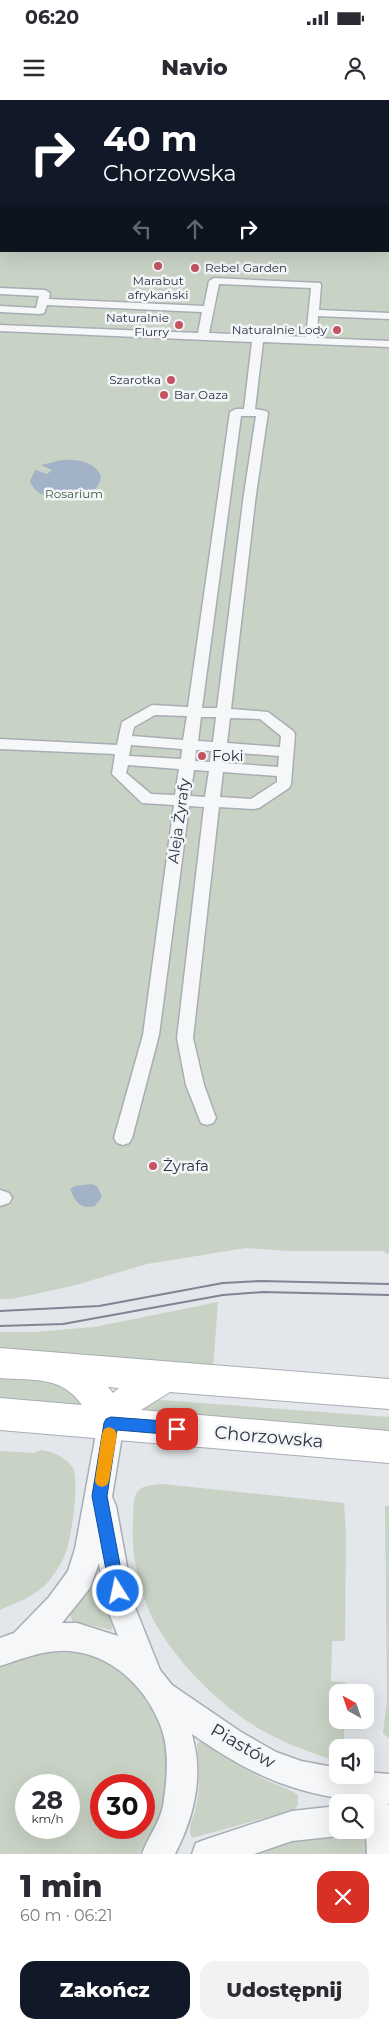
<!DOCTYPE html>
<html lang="pl">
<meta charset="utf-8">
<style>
body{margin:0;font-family:Montserrat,sans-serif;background:#f2f2f3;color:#2b2b33;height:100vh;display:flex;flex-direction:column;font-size:19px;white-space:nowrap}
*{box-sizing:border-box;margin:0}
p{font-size:16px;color:#7c7c81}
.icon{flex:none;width:28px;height:28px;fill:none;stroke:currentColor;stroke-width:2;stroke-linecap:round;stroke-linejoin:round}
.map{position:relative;height:1754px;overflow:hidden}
.drawer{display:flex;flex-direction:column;background:#fff;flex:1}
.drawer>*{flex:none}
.top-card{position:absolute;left:0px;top:0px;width:390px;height:152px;box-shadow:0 5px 20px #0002;background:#111827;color:#fff;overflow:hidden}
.needle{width:32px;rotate:320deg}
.buttons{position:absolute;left:329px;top:1584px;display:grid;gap:10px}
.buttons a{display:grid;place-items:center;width:45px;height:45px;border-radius:10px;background:#fff;box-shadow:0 5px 20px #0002;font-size:25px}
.speed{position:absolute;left:15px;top:1674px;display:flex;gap:10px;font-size:25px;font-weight:700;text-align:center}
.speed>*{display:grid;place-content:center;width:65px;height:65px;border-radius:50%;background:#fff;box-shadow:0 5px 20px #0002;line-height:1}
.speed small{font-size:12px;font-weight:400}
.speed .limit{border:8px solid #d22;background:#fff;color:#111}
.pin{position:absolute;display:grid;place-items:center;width:42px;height:42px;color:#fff;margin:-21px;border-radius:10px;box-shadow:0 2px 8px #0006}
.me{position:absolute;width:55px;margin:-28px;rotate:350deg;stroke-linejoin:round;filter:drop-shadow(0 0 4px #0008)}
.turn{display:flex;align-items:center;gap:18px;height:105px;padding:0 20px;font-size:22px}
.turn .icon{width:65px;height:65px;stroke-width:2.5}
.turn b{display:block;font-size:35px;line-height:42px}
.lanes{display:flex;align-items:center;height:48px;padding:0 20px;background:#0003;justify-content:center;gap:25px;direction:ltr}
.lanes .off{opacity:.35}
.round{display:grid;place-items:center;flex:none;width:52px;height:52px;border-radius:15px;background:#f2f2f3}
.head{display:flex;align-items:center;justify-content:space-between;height:85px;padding:0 20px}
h1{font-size:30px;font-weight:800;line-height:38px}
.primary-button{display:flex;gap:10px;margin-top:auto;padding:10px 20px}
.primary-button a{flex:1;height:58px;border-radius:15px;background:#111827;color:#fff;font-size:20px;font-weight:800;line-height:58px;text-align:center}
.primary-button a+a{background:#f2f2f3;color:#2b2b33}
.status{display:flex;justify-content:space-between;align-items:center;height:35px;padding:0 25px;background:#fff;direction:ltr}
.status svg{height:14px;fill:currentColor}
header{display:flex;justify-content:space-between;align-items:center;height:65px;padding:0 20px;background:#fff;font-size:22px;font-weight:800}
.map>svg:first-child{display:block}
.green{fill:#c9d3c5;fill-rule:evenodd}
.water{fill:#a2b3c7}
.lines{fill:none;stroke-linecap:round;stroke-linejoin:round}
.pedestrian-casing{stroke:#a8adb4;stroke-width:3}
.minor-casing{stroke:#a8adb4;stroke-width:3}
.secondary-casing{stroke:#a8adb4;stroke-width:2}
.pedestrian{fill:#f6f7f9;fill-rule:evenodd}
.minor{fill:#f6f7f9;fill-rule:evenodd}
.secondary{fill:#fff;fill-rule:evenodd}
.tram{stroke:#7e8593;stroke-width:2}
.route{fill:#1a73e8;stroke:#114b97}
.slow{fill:#f59e0b}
.poi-dot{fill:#c45462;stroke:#f3f5f8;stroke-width:2}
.labels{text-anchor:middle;stroke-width:5;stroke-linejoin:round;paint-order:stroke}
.far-poi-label{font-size:12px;fill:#2c3441;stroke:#f3f5f8;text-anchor:end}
.far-park-label{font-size:12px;fill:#405c3b;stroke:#f3f5f8}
.poi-label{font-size:15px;fill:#2c3441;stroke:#f3f5f8;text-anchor:start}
.street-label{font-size:15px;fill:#2c3441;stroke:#f3f5f8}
.near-street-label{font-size:18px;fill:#2c3441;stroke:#f3f5f8}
</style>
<div class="status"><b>06:20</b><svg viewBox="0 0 49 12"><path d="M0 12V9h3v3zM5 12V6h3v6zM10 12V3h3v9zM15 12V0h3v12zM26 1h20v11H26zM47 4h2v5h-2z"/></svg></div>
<header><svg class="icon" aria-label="menu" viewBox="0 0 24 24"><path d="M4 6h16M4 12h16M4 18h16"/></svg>Navio<svg class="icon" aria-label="person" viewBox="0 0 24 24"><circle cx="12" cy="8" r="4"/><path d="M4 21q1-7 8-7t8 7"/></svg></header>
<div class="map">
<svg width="389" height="1754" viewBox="0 0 389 1754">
<rect width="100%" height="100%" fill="#e3e6ea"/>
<!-- green -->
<g class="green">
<path d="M 0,0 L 389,0 L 389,1154 L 385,1153 L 384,1151 L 287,1151 L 246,1148 L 147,1164 L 72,1186 L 12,1199 L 0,1199 ZM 1,1 L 389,1 L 389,151 L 1,151 Z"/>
<polygon points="218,1202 213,1268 0,1250 0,1232 34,1232 94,1227"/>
<polygon points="0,1276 58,1282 83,1302 77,1306 0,1300"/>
<polygon points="148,1299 389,1317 389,1332 145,1312 142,1309"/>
<path d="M 41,1350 C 52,1351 67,1358 73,1368 C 80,1383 71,1439 65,1455 C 61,1464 55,1473 49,1481 C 36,1496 18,1502 0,1510 L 0,1351 L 34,1353 Z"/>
<path d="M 162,1384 L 344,1403 L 346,1433 L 345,1541 L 332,1541 L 331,1581 L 345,1582 L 345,1592 L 338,1592 L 338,1620 L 344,1620 L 344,1647 L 338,1648 L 337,1656 L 330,1659 C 309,1652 287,1644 267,1633 C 224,1611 175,1561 153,1519 C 138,1489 131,1453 133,1420 C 134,1392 133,1386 162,1384 Z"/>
<polygon points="385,1406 389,1406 389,1639 383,1633 387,1601"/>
<polygon points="95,1480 101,1484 113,1525 111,1530 72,1521 70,1514"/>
<path d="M 57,1552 C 69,1553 83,1552 94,1557 C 155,1583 183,1656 160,1718 C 155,1731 146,1742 139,1754 L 0,1754 L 0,1567 L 36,1554 ZM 26,1685 L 69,1685 L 69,1728 L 26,1728 ZM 101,1685 L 144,1685 L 144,1728 L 101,1728 Z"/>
<path d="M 203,1639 C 222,1654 241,1667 262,1678 C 274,1685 287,1687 298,1695 L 298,1705 L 294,1710 L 192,1738 C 187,1728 192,1721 195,1711 C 201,1690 199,1665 197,1644 Z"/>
<polygon points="357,1730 366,1740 368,1754 254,1754 300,1740"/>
</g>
<!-- water -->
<g class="water">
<path d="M 62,360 C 76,359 95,361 101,376 C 99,406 38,407 30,381 L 35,370 L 47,374 L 52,370 L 41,365 Z"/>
<path d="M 91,1084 L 97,1086 L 102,1097 L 95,1106 C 81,1110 75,1102 70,1089 L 75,1086 Z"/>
</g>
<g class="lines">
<defs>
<g id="pedestrian">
<path d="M 214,178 L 320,183 L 321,185 L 319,210 L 389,213 L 389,219 L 318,216 L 317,238 L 389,241 L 389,247 L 263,242 L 255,309 L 266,311 L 268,313 L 256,394 L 231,609 L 268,612 L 293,631 L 295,634 L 291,684 L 289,688 L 259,708 L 254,709 L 219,707 L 193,938 L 204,985 L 216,1018 L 213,1023 L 207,1025 L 201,1023 L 186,985 L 177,938 L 204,707 L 189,706 L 159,935 L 132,1038 L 129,1043 L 123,1045 L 117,1043 L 114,1038 L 143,935 L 174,705 L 142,703 L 112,674 L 115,654 L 0,649 L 0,639 L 117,645 L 122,622 L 152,605 L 188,607 L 230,312 L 236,309 L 244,309 L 252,242 L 0,231 L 0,225 L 198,233 L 202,212 L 47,205 L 44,213 L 40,214 L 0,212 L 0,206 L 36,208 L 39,196 L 0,194 L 0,188 L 45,190 L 50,193 L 49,199 L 204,206 L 209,181 ZM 219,184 L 311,188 L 306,237 L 209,233 ZM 241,316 L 256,316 L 244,394 L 217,608 L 202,608 ZM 155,615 L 187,616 L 183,640 L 132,636 L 134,627 ZM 201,617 L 216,617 L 213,642 L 198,641 ZM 230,618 L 260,619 L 281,636 L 280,647 L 227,643 ZM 131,645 L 182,649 L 181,659 L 129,656 ZM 196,650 L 211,651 L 210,662 L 195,661 ZM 226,652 L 279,656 L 278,667 L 224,663 ZM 128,665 L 179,669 L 175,695 L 151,694 L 126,673 ZM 194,670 L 209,671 L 205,697 L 190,696 ZM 223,672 L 277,676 L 277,682 L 251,699 L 220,697 Z"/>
<polygon points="0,1090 9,1093 12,1098 9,1103 0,1106"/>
</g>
<g id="minor">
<path d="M 111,1311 L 120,1314 L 124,1323 L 112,1397 L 116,1406 L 134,1505 L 160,1570 L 172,1585 L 241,1632 L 276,1652 L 301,1661 L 338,1668 L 338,1675 L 365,1675 L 365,1672 L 389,1674 L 389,1704 L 387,1704 L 389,1705 L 389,1754 L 367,1754 L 365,1713 L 368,1705 L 374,1703 C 297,1695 255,1678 192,1634 C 194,1644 197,1654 197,1664 C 199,1695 189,1727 175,1754 L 142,1754 C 148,1737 159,1724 163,1706 C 167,1681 170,1651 161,1627 C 148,1591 116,1558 77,1552 C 50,1547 25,1558 0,1566 L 0,1538 L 14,1533 L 49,1497 L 68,1471 L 75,1449 L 98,1323 L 102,1314 ZM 99,1463 L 106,1505 L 118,1536 L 77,1523 L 62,1523 L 90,1488 Z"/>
<polygon points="338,1706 338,1730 350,1730 338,1736 292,1741 254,1754 192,1754 196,1743 207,1739 292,1711"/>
</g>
<path id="secondary" d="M 0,1248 L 389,1279 L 389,1309 L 170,1292 L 141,1310 L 389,1331 L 389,1363 L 0,1330 L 0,1298 L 82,1305 C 61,1275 33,1281 0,1278 ZM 108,1287 L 119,1288 L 113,1293 Z"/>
</defs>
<!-- pedestrian casing -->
<use href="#pedestrian" class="pedestrian-casing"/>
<!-- minor casing -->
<use href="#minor" class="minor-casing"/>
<!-- secondary casing -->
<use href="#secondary" class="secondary-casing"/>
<!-- pedestrian -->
<use href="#pedestrian" class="pedestrian"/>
<!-- minor -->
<use href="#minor" class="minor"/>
<!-- secondary -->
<use href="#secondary" class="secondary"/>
<!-- tram -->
<g class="tram">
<polyline points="0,1211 99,1206 223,1183 261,1181 389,1184"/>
<polyline points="0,1226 63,1224 223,1195 263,1192 389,1195"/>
</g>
</g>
<!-- route -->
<polygon class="route" points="111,1317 177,1322 182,1324 184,1329 182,1333 177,1335 117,1330 107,1396 125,1491 123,1496 118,1498 112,1496 110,1491 92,1396 104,1323 106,1319"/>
<!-- slow -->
<polygon class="slow" points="109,1327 114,1329 117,1334 109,1381 107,1385 102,1387 97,1385 95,1381 102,1334 104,1329"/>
<!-- markers -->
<g class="poi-dot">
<circle cx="158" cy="166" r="5"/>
<circle cx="195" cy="168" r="5"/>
<circle cx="179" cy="225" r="5"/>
<circle cx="337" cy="230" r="5"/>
<circle cx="171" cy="280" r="5"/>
<circle cx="164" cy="295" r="5"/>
<circle cx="202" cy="656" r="5"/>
<circle cx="153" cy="1066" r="5"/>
</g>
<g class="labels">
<!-- far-poi labels -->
<g class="far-poi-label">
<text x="205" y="172" text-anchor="start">Rebel Garden</text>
<text x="158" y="185" text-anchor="middle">Marabut<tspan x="158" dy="14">afrykański</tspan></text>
<text x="169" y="222">Naturalnie<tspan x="169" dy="14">Flurry</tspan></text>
<text x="327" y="234">Naturalnie Lody</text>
<text x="161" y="284">Szarotka</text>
<text x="174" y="299" text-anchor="start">Bar Oaza</text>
</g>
<!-- far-park labels -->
<g class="far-park-label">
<text x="74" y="398">Rosarium</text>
</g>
<!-- poi labels -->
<g class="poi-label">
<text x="212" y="661">Foki</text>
<text x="163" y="1071">Żyrafa</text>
</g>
<!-- street labels -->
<g class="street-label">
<text transform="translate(179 721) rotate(-82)" y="5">Aleja Żyrafy</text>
</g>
<!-- near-street labels -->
<g class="near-street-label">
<text transform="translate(269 1337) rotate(5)" y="6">Chorzowska</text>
<text transform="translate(243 1646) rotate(30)" y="6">Piastów</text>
</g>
</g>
</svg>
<div class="buttons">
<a><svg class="needle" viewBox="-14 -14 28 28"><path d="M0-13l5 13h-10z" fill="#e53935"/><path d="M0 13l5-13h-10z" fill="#7c7c81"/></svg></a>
<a><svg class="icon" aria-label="sound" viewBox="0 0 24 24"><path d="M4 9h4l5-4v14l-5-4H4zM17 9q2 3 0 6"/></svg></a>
<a><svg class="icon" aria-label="search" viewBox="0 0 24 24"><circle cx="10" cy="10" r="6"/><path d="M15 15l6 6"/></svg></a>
</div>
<div class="speed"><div>28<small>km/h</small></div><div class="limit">30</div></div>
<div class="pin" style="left:177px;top:1329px;background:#d93025"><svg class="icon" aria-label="arrive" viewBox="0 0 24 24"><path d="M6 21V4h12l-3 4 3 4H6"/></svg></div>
<svg class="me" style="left:118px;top:1491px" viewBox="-20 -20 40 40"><circle r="17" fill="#1a73e8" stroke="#fff" stroke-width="3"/><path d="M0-11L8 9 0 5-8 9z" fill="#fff"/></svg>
<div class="top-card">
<div class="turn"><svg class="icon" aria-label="right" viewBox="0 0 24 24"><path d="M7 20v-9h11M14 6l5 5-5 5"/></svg><div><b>40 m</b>Chorzowska</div></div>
<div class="lanes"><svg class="icon off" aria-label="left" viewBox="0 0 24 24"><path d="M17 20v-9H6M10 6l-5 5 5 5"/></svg><svg class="icon off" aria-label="ahead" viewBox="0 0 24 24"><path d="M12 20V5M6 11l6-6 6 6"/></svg><svg class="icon" aria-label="right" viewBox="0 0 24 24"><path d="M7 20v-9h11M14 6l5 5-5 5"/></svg></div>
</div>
</div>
<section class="drawer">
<div class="head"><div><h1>1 min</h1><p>60 m · 06:21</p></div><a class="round" style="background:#d93025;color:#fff"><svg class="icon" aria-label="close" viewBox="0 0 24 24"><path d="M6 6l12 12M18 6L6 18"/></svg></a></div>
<div class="primary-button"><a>Zakończ</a><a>Udostępnij</a></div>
</section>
